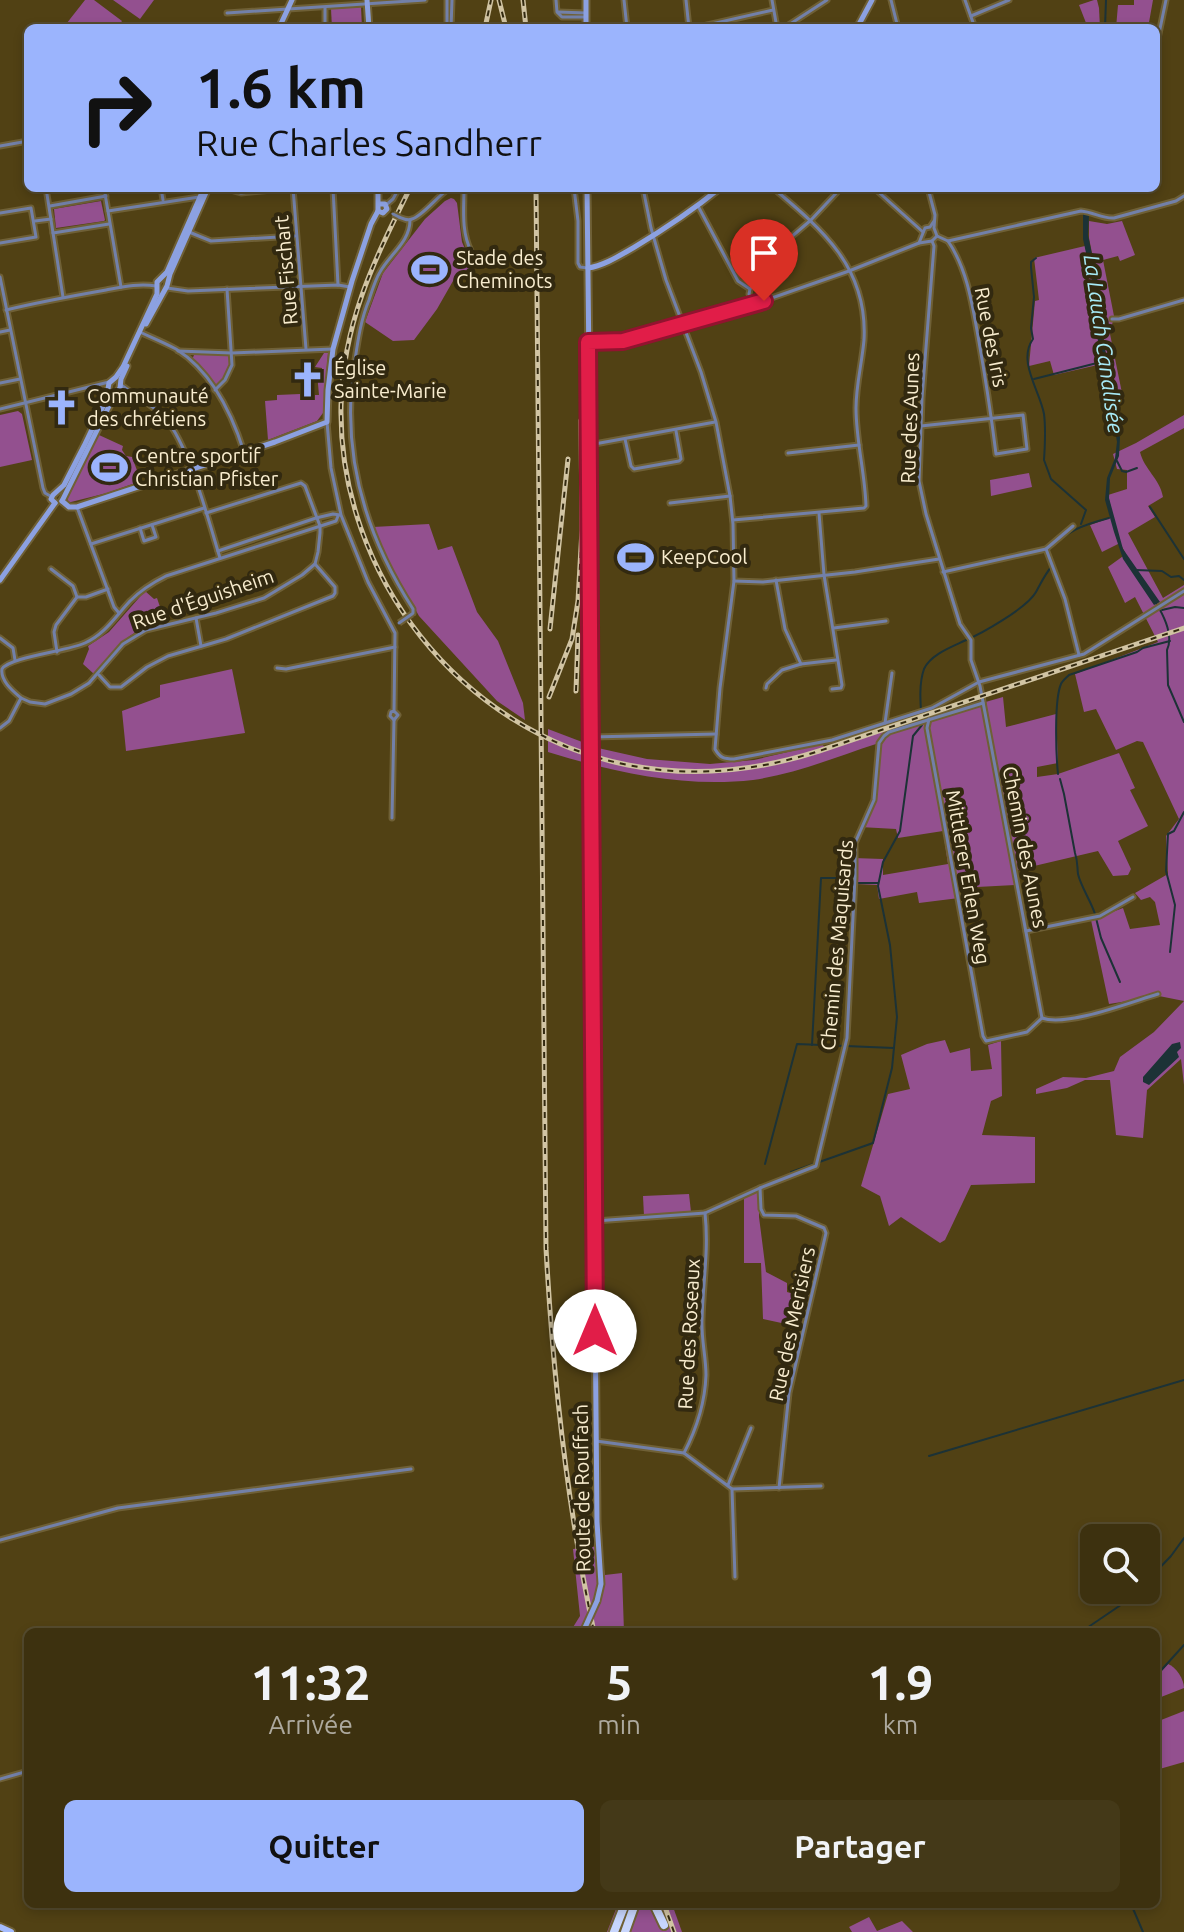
<!DOCTYPE html>
<html lang="fr">
<meta charset="utf-8">
<style>
body{margin:0;font-family:Ubuntu,sans-serif;background:#443918;color:#f1f3f6;height:100vh;display:flex;flex-direction:column;font-size:30px;white-space:nowrap}
*{box-sizing:border-box;margin:0}
p{font-size:26px;color:#ada99e}
.icon{flex:none;width:44px;height:44px;fill:none;stroke:currentColor;stroke-width:2;stroke-linecap:round;stroke-linejoin:round}
.map{position:relative;flex:1;overflow:hidden}
.side{position:absolute;left:24px;top:1628px;width:1136px;height:280px;display:flex;flex-direction:column;background:#3d310f;border-radius:12px;box-shadow:0 4px 12px #0003,0 0 0 2px #564c2f}
.side>*{flex:none}
.top-card{position:absolute;left:24px;top:24px;width:1136px;height:168px;border-radius:12px;box-shadow:0 4px 12px #0003,0 0 0 2px #564c2f;background:#9bb4fd;color:#111;overflow:hidden}
.fabs{position:absolute;left:1080px;top:1524px;display:grid;gap:16px}
.fabs a{display:grid;place-items:center;width:80px;height:80px;border-radius:12px;background:#3d310f;box-shadow:0 4px 12px #0003,0 0 0 2px #564c2f;font-size:40px}
.pin{position:absolute;display:grid;place-items:center;width:68px;height:68px;color:#fff;margin:-82px -34px;border-radius:50% 50% 50% 0;rotate:-45deg;box-shadow:0 0 8px #0007}
.pin .icon{rotate:45deg}
.me{position:absolute;width:88px;margin:-44px;rotate:0deg;stroke-linejoin:round;filter:drop-shadow(0 0 6px #0008)}
.turn{display:flex;align-items:center;gap:28px;height:168px;padding:0 40px;font-size:36px}
.turn .icon{width:104px;height:104px;stroke-width:2.5}
.turn b{display:block;font-size:56px;line-height:68px}
.eta{display:flex;justify-content:space-evenly;align-items:center;height:136px;text-align:center}
.eta b{font-size:48px;font-weight:700;line-height:56px}
.button{display:flex;gap:16px;margin-top:auto;padding:16px 40px}
.button a{flex:1;height:92px;border-radius:12px;background:#9bb4fd;color:#111;font-size:32px;font-weight:700;line-height:92px;text-align:center}
.button a+a{background:#443918;color:#f1f3f6}
.map>svg:first-child{display:block}
.green{fill:#93508f}
.water{fill:#1c3236}
.lines{fill:none;stroke-linecap:round;stroke-linejoin:round}
.stream{stroke:#1c3236;stroke-width:2}
.street-casing{stroke:#6f6036;stroke-width:7}
.secondary-casing{stroke:#6f6036;stroke-width:9}
.primary-casing{stroke:#6f6036;stroke-width:10}
.highway-casing{stroke:#6f6036;stroke-width:12}
.street{stroke:#7280a9;stroke-width:3}
.secondary{stroke:#8ca1e1;stroke-width:5}
.primary{stroke:#a5bcfe;stroke-width:6}
.highway{stroke:#c7d5fd;stroke-width:8}
.rail-casing{stroke:#d1c4a3;stroke-width:5}
.rail{stroke:#322910;stroke-width:2;stroke-dasharray:6;stroke-linecap:butt}
.street-bridge-casing{stroke:#6f6036;stroke-width:7;stroke-linecap:butt}
.secondary-bridge-casing{stroke:#6f6036;stroke-width:9;stroke-linecap:butt}
.street-bridge{stroke:#7280a9;stroke-width:3}
.secondary-bridge{stroke:#8ca1e1;stroke-width:5}
.route-casing{stroke:#92132f;stroke-width:20}
.route{stroke:#e11d48;stroke-width:14}
.labels{text-anchor:middle;stroke-width:8;stroke-linejoin:round;paint-order:stroke}
.poi-label{font-size:20px;fill:#f9edcf;stroke:#322910;text-anchor:start}
.street-label{font-size:20px;fill:#f9edcf;stroke:#322910}
.water-label{font-size:22px;font-style:italic;fill:#a7eaf6;stroke:#322910}
</style>
<div class="map">
<svg width="1184" height="1932" viewBox="0 0 1184 1932">
<rect width="100%" height="100%" fill="#514114"/>
<!-- green -->
<g class="green">
<polygon points="85,0 94,0 122,21 119,25 120,28 63,28"/>
<polygon points="113,0 154,0 140,19"/>
<polygon points="1094,0 1097,0 1099,8 1100,28 1088,28 1079,5"/>
<polygon points="1134,0 1153,0 1148,28 1116,28 1118,5 1134,5"/>
<polygon points="361,7 362,28 332,28 331,9"/>
<polygon points="451,198 454,199 457,203 462,242 475,272 457,274 437,309 414,340 393,341 365,322 383,273 425,219 445,201"/>
<polygon points="101,201 105,220 104,221 56,228 54,209"/>
<polygon points="1089,221 1107,224 1122,221 1135,255 1120,261 1118,256 1103,260 1114,316 1110,334 1122,393 1109,396 1110,383 1103,335 1103,308 1089,238"/>
<polygon points="1085,246 1095,294 1096,329 1102,364 1054,375 1050,361 1029,366 1035,301 1039,300 1034,258"/>
<path d="M 198,353 L 231,354 C 231,367 227,377 216,386 L 192,360 L 194,355 Z"/>
<polygon points="324,353 328,353 323,413 317,421 268,440 265,401 277,400 277,395 300,394 300,400 315,400 315,395 319,395 317,373 322,372 322,368 315,367"/>
<polygon points="18,411 22,414 32,460 0,467 0,415"/>
<path d="M 1184,415 L 1184,428 L 1140,452 C 1144,469 1160,479 1163,497 L 1148,506 L 1155,517 L 1128,533 L 1163,598 L 1184,585 L 1184,1085 L 1181,1059 L 1147,1090 L 1143,1138 L 1116,1135 L 1110,1080 L 1085,1080 L 1067,1088 L 1036,1094 L 1036,1089 L 1063,1077 L 1086,1078 L 1114,1071 L 1120,1057 L 1154,1032 L 1184,1001 L 1159,996 L 1109,1004 L 1091,920 L 1123,908 L 1130,929 L 1160,925 L 1155,902 L 1150,897 L 1141,900 L 1135,893 L 1168,874 L 1166,836 L 1179,819 L 1143,742 L 1137,741 L 1116,750 L 1096,709 L 1084,712 L 1075,674 L 1158,642 L 1135,597 L 1125,603 L 1108,567 L 1126,554 L 1120,543 L 1102,552 L 1090,525 L 1113,517 L 1108,495 L 1127,489 L 1127,470 L 1117,469 L 1113,454 L 1136,443 Z"/>
<polygon points="99,435 123,446 122,450 126,456 132,457 141,481 107,493 71,502 68,502 67,495"/>
<polygon points="1029,473 1032,487 991,496 990,480"/>
<polygon points="429,524 438,550 452,546 477,612 498,641 523,703 525,720 497,701 419,616 384,553 373,527"/>
<path d="M 145,591 L 154,599 L 157,598 L 160,607 L 155,609 L 158,623 C 125,632 115,650 94,674 L 83,664 L 89,649 L 88,646 L 109,632 Z"/>
<polygon points="232,669 245,733 126,751 122,711 160,697 160,685"/>
<path d="M 1003,697 L 1006,727 L 1056,714 L 1058,763 L 1037,767 L 1037,777 L 1058,774 L 1119,753 L 1135,788 L 1130,790 L 1148,826 L 1118,841 L 1131,869 L 1128,875 L 1113,876 L 1098,851 L 1013,871 L 1015,885 L 958,888 L 959,898 L 919,903 L 917,892 L 879,899 L 877,885 L 856,884 L 853,858 L 883,859 L 883,875 L 948,864 L 943,831 L 898,838 L 896,829 L 860,827 L 873,796 L 876,744 C 836,757 795,774 753,780 C 683,788 613,772 548,752 L 548,729 L 598,748 L 647,759 L 710,764 L 754,760 L 822,744 L 825,748 Z"/>
<polygon points="945,1040 950,1053 970,1048 971,1071 992,1069 988,1045 1001,1041 1002,1096 991,1101 982,1135 1035,1137 1035,1183 971,1185 945,1240 940,1243 901,1217 889,1226 880,1196 861,1186 888,1094 910,1089 901,1055 927,1044"/>
<polygon points="759,1190 759,1217 766,1272 787,1283 787,1292 807,1298 800,1327 763,1319 761,1263 744,1263 744,1197"/>
<polygon points="689,1194 691,1212 644,1216 643,1196"/>
<polygon points="600,1546 605,1575 622,1573 624,1632 570,1632 580,1616 573,1549"/>
<path d="M 1168,1664 C 1176,1667 1184,1679 1184,1688 L 1156,1699 L 1156,1677 Z"/>
<polygon points="1184,1711 1184,1762 1156,1770 1156,1722"/>
<polygon points="618,1904 672,1904 682,1932 607,1932"/>
<polygon points="869,1917 877,1931 902,1921 913,1932 852,1932 849,1927"/>
</g>
<!-- water -->
<g class="water">
<polygon points="1083,214 1089,215 1088,235 1103,308 1103,335 1110,383 1110,408 1120,437 1119,456 1110,478 1109,498 1123,549 1160,602 1154,605 1123,559 1114,532 1105,500 1107,478 1115,458 1117,442 1115,430 1107,413 1105,403 1104,376 1096,329 1095,294 1083,239"/>
<polygon points="1180,1042 1181,1048 1177,1052 1179,1057 1149,1085 1143,1082 1143,1077 1172,1044"/>
</g>
<g class="lines">
<!-- stream -->
<g class="stream">
<polyline points="1105,28 1106,0"/>
<path d="M 1036,258 L 1031,262 L 1031,267 L 1034,297 L 1031,328 L 1033,339 C 1017,361 1040,391 1044,414 C 1046,429 1045,445 1044,460 L 1051,479 L 1086,510 L 1081,524"/>
<polyline points="1034,379 1101,362"/>
<polyline points="1117,461 1122,471 1126,472 1137,468"/>
<polyline points="1150,507 1184,559"/>
<path d="M 1047,552 C 1065,531 1083,525 1109,518"/>
<polyline points="1136,570 1162,571 1171,577 1179,576 1184,580"/>
<path d="M 1156,603 C 1164,616 1174,635 1167,650 L 1168,685 L 1184,722"/>
<polyline points="1162,610 1175,607 1184,608"/>
<path d="M 1058,774 C 1056,755 1054,700 1061,684 C 1062,681 1066,678 1069,675 L 1137,652 L 1143,648 L 1170,641"/>
<path d="M 1060,779 L 1064,794 L 1075,853 C 1078,862 1077,866 1078,874 C 1081,887 1091,901 1095,914"/>
<polyline points="1096,918 1101,938 1120,982"/>
<polyline points="1170,952 1175,905 1166,871 1168,834 1174,831 1184,812"/>
<polyline points="812,1045 821,878 857,878 857,883 878,883"/>
<polyline points="765,1164 797,1044 894,1048"/>
<path d="M 791,1172 L 873,1143 L 892,1068 L 897,1017 L 890,945 L 878,886 L 883,862 L 900,831 L 913,736 L 922,725 C 921,708 918,686 924,669 C 930,655 951,647 964,641 C 981,634 1027,608 1036,592 C 1041,583 1045,574 1052,566"/>
<polyline points="929,1456 1184,1380"/>
<polyline points="1146,1582 1171,1556 1184,1538"/>
<polyline points="1081,1632 1134,1596 1140,1590"/>
<polyline points="1156,1676 1184,1645"/>
<polyline points="1131,1904 1143,1932"/>
</g>
<defs>
<g id="street">
<polyline points="556,0 557,12 562,17 586,17"/>
<polyline points="624,0 627,28"/>
<polyline points="686,0 689,28"/>
<polyline points="772,0 777,28"/>
<polyline points="891,0 898,28"/>
<polyline points="965,0 975,28"/>
<polyline points="325,8 325,28"/>
<polyline points="558,12 586,13"/>
<polyline points="227,13 425,0"/>
<polyline points="971,16 1009,0"/>
<polyline points="447,28 447,0"/>
<polyline points="451,28 452,0"/>
<polyline points="694,28 773,10"/>
<polyline points="784,28 827,0"/>
<polyline points="1156,48 1166,0"/>
<polyline points="0,146 28,141"/>
<polyline points="46,188 63,297"/>
<polyline points="104,188 121,287"/>
<polyline points="161,188 163,200"/>
<polyline points="223,188 241,193 293,188"/>
<polyline points="293,188 306,349"/>
<polyline points="333,188 338,285"/>
<path d="M 464,188 C 464,209 461,231 471,251"/>
<polyline points="574,188 578,221 578,263 580,267 588,268"/>
<path d="M 643,188 L 651,228 L 666,280 L 701,372 L 716,422 L 730,496 L 733,524 L 734,581 L 720,688 L 715,749 C 720,758 724,759 734,759 L 832,740 L 932,708 L 979,682 L 1084,654 L 1184,591"/>
<polyline points="874,188 923,232"/>
<polyline points="386,205 393,199 399,188"/>
<polyline points="50,206 106,196"/>
<polyline points="698,206 738,281 750,289 749,294 753,304"/>
<polyline points="108,211 199,197"/>
<polyline points="0,213 31,208 36,237 0,243"/>
<path d="M 399,217 C 404,219 407,221 412,219 C 423,216 438,195 450,188"/>
<path d="M 410,220 C 410,242 390,254 380,272 C 375,280 372,291 369,300 C 361,319 358,340 355,360 C 340,450 364,533 413,609 L 413,613"/>
<polyline points="35,221 51,219"/>
<polyline points="189,232 211,241 295,236"/>
<polyline points="53,233 109,224"/>
<polyline points="932,241 934,246 922,398 919,481 926,514 960,624 971,640 971,660 980,686 1042,1018"/>
<path d="M 948,241 L 1081,211 C 1093,212 1103,219 1114,218 L 1176,201 L 1184,196"/>
<polyline points="919,243 925,228 930,227 934,221"/>
<polyline points="0,277 43,488 45,493 52,497"/>
<polyline points="167,288 188,291 338,285 350,287"/>
<polyline points="750,289 776,250 811,220 841,188"/>
<path d="M 6,310 C 39,302 72,296 106,290 C 122,287 139,283 156,286"/>
<polyline points="1112,319 1119,319 1184,300"/>
<polyline points="0,332 10,330"/>
<path d="M 142,333 C 153,338 165,343 176,349 C 211,371 232,414 244,452"/>
<polyline points="590,342 623,341 737,310 849,271 919,243 932,241 937,236 934,228 935,215 928,188"/>
<polyline points="178,351 232,353 333,349"/>
<polyline points="0,383 20,379"/>
<path d="M 120,384 C 135,396 152,404 165,418 C 189,445 209,522 220,558"/>
<polyline points="215,390 225,380 232,365 227,289"/>
<polyline points="0,409 109,382"/>
<polyline points="327,422 331,468 341,515 368,582 395,633 394,711 391,712 390,716 394,720 398,715 394,711"/>
<path d="M 921,426 L 1023,415 L 1027,449 L 996,454 C 991,414 985,375 978,336 C 972,303 967,269 948,241 L 937,236"/>
<polyline points="625,439 631,466 634,469 679,461 681,459 676,431"/>
<polyline points="589,445 715,422"/>
<polyline points="788,453 859,445"/>
<polyline points="670,503 730,496"/>
<polyline points="77,507 114,607 119,613"/>
<polyline points="819,513 824,575 842,685 841,688 832,689"/>
<path d="M 733,520 L 864,508 L 866,506 C 865,473 856,441 856,408 C 856,385 862,363 864,340 C 868,268 823,230 773,188"/>
<polyline points="140,528 144,541 156,537 152,525"/>
<polyline points="91,544 204,508"/>
<polyline points="1046,549 1065,599 1079,655"/>
<polyline points="218,551 316,518 333,514 340,515"/>
<polyline points="51,569 73,586 77,597"/>
<polyline points="943,572 1046,549 1073,526"/>
<polyline points="776,580 785,629 801,664"/>
<polyline points="734,581 763,582 855,572 939,559"/>
<polyline points="196,618 201,646"/>
<polyline points="834,628 886,621"/>
<polyline points="0,638 13,648 15,660"/>
<polyline points="57,652 54,632 56,625 77,597 86,597 108,589"/>
<polyline points="277,668 286,669 395,647"/>
<polyline points="99,675 110,687 121,687 147,667 168,656 226,639 333,596 335,593 335,587 315,564"/>
<polyline points="766,688 767,684 782,670 801,664 836,660"/>
<path d="M 21,698 C 14,692 0,681 2,669 C 9,657 68,651 85,643 C 105,634 115,617 130,601 C 141,590 152,583 166,576 L 336,521 L 338,516"/>
<path d="M 929,719 L 927,728 L 983,1036 L 986,1041 L 1027,1032 L 1042,1018 C 1067,1027 1131,1002 1158,994"/>
<polyline points="885,723 892,673"/>
<polyline points="0,728 9,721 21,698 30,702 45,704 71,694 89,683 123,644 146,630 216,613 264,598 302,575 315,564 318,552 320,533 320,526 305,486 301,483 206,513"/>
<polyline points="592,737 716,734"/>
<polyline points="392,818 394,720"/>
<polyline points="1026,931 1100,916 1133,897"/>
<polyline points="760,1188 761,1209 764,1215 796,1216 824,1228 826,1233 789,1393 779,1488"/>
<polyline points="595,1221 705,1213 760,1188 816,1166 847,1038 855,877 855,843 874,800 879,743 884,736 889,732 983,703"/>
<polyline points="596,1441 684,1453 732,1489 821,1486"/>
<path d="M 684,1453 C 697,1428 705,1404 706,1375 C 706,1357 701,1338 702,1319 C 703,1282 709,1250 705,1213"/>
<polyline points="728,1485 751,1428"/>
<polyline points="732,1489 735,1577"/>
<polyline points="0,1540 118,1508 411,1469"/>
<polyline points="0,1779 28,1771"/>
</g>
<g id="secondary">
<polyline points="367,0 369,28"/>
<polyline points="586,0 586,28"/>
<polyline points="279,28 292,0"/>
<polyline points="857,28 872,0"/>
<polyline points="587,188 591,543 591,748"/>
<polyline points="378,211 383,213 387,209 385,204 379,204"/>
<path d="M 588,268 C 603,266 619,256 633,248 C 663,230 693,210 720,188"/>
<polyline points="146,324 167,286 170,274 208,188"/>
<polyline points="62,501 69,507 77,507 275,442 327,422 328,390 333,349 352,281 371,224 378,211 378,188"/>
<polyline points="62,501 112,400 120,388 121,379 127,366"/>
<polyline points="55,503 51,499 53,495 64,485 84,446 106,400 109,383 116,377 123,367 157,294 157,282 167,272 204,188"/>
<polyline points="0,580 55,503"/>
<polyline points="590,760 597,1522 601,1584 597,1601"/>
</g>
<polyline id="primary" points="0,1927 11,1932"/>
<g id="highway">
<polyline points="654,1904 664,1925"/>
<polyline points="614,1932 625,1904"/>
<polyline points="625,1932 635,1904"/>
</g>
</defs>
<!-- street casing -->
<use href="#street" class="street-casing"/>
<!-- secondary casing -->
<use href="#secondary" class="secondary-casing"/>
<!-- primary casing -->
<use href="#primary" class="primary-casing"/>
<!-- highway casing -->
<use href="#highway" class="highway-casing"/>
<!-- street -->
<use href="#street" class="street"/>
<!-- secondary -->
<use href="#secondary" class="secondary"/>
<!-- primary -->
<use href="#primary" class="primary"/>
<!-- highway -->
<use href="#highway" class="highway"/>
<defs>
<g id="rail">
<polyline points="499,0 506,28"/>
<polyline points="523,0 526,28"/>
<polyline points="485,28 491,0"/>
<path d="M 410,188 C 374,261 343,322 341,406 C 338,575 461,732 628,765 C 693,778 757,771 819,751 L 1184,628"/>
<path d="M 536,188 L 546,1248 C 553,1377 567,1506 594,1632"/>
<polyline points="550,629 568,459"/>
<polyline points="576,691 578,635"/>
<polyline points="549,697 572,639 578,601 582,530 581,420"/>
<polyline points="664,1904 674,1932"/>
</g>
</defs>
<!-- rail casing -->
<use href="#rail" class="rail-casing"/>
<!-- rail -->
<use href="#rail" class="rail"/>
<defs>
<g id="street-bridge">
<polyline points="393,214 399,217"/>
<polyline points="399,623 412,614"/>
</g>
<g id="secondary-bridge">
<polyline points="590,760 591,748"/>
<polyline points="583,1632 597,1601"/>
</g>
</defs>
<!-- street-bridge casing -->
<use href="#street-bridge" class="street-bridge-casing"/>
<!-- secondary-bridge casing -->
<use href="#secondary-bridge" class="secondary-bridge-casing"/>
<!-- street-bridge -->
<use href="#street-bridge" class="street-bridge"/>
<!-- secondary-bridge -->
<use href="#secondary-bridge" class="secondary-bridge"/>
</g>
<g class="lines">
<defs>
<polyline id="route" points="595,1331 588,342 623,341 764,301"/>
</defs>
<!-- route casing -->
<use href="#route" class="route-casing"/>
<!-- route -->
<use href="#route" class="route"/>
</g>
<!-- icons -->
<defs>
<symbol id="stadium-bare" viewBox="-9 -9 18 18"><path d="M0-5a6.5 5 0 1 0 0 10a6.5 5 0 1 0 0-10ZM-3.5-1.8h7v3.6h-7Z" fill="#9bb4fd" stroke="#322910" stroke-width="2.5" paint-order="stroke"/></symbol>
<symbol id="church-bare" viewBox="-9 -9 18 18"><path d="M-1.2-6h2.4v3.5h3.3v2.4h-3.3V6h-2.4V-.1h-3.3v-2.4h3.3Z" fill="#9bb4fd" stroke="#322910" stroke-width="2.5" paint-order="stroke"/></symbol>
</defs>
<g fill-rule="evenodd">
<use href="#stadium-bare" x="404" y="244" width="51" height="51"/>
<use href="#church-bare" x="282" y="354" width="51" height="51"/>
<use href="#church-bare" x="36" y="382" width="51" height="51"/>
<use href="#stadium-bare" x="84" y="442" width="51" height="51"/>
<use href="#stadium-bare" x="610" y="532" width="51" height="51"/>
</g>
<g class="labels">
<!-- poi labels -->
<g class="poi-label">
<text x="456" y="265">Stade des<tspan x="456" dy="23">Cheminots</tspan></text>
<text x="334" y="375">Église<tspan x="334" dy="23">Sainte-Marie</tspan></text>
<text x="87" y="403">Communauté<tspan x="87" dy="23">des chrétiens</tspan></text>
<text x="135" y="463">Centre sportif<tspan x="135" dy="23">Christian Pfister</tspan></text>
<text x="661" y="564">KeepCool</text>
</g>
<!-- street labels -->
<g class="street-label">
<text transform="translate(286 270) rotate(-95)" y="7">Rue Fischart</text>
<text transform="translate(991 337) rotate(79)" y="7">Rue des Iris</text>
<text transform="translate(910 418) rotate(-88)" y="7">Rue des Aunes</text>
<text transform="translate(203 599) rotate(-19)" y="7">Rue d'Éguisheim</text>
<text transform="translate(1025 847) rotate(79)" y="7">Chemin des Aunes</text>
<text transform="translate(968 877) rotate(80)" y="7">Mittlerer Erlen Weg</text>
<text transform="translate(837 945) rotate(-85)" y="7">Chemin des Maquisards</text>
<text transform="translate(792 1324) rotate(-78)" y="7">Rue des Merisiers</text>
<text transform="translate(689 1334) rotate(-87)" y="7">Rue des Roseaux</text>
<text transform="translate(582 1488) rotate(-91)" y="7">Route de Rouffach</text>
</g>
<!-- water labels -->
<g class="water-label">
<text transform="translate(1104 344) rotate(82)" y="8">La Lauch Canalisée</text>
</g>
</g>
</svg>
<div class="fabs">
<a><svg class="icon" aria-label="search" viewBox="0 0 24 24"><circle cx="10" cy="10" r="6"/><path d="M15 15l6 6"/></svg></a>
</div>
<div class="pin" style="left:764px;top:301px;background:#d93025"><svg class="icon" aria-label="arrive" viewBox="0 0 24 24"><path d="M6 21V4h12l-3 4 3 4H6"/></svg></div>
<svg class="me" style="left:595px;top:1331px" viewBox="-20 -20 40 40"><circle r="19" fill="#fff"/><path d="M0-13L10 11 0 6-10 11z" fill="#e11d48"/></svg>
<div class="top-card">
<div class="turn"><svg class="icon" aria-label="right" viewBox="0 0 24 24"><path d="M7 20v-9h11M14 6l5 5-5 5"/></svg><div><b>1.6 km</b>Rue Charles Sandherr</div></div>
</div>
<section class="side">
<div class="eta">
<div><b>11:32</b><p>Arrivée</p></div>
<div><b>5</b><p>min</p></div>
<div><b>1.9</b><p>km</p></div>
</div>
<div class="button"><a>Quitter</a><a>Partager</a></div>
</section>
</div>
